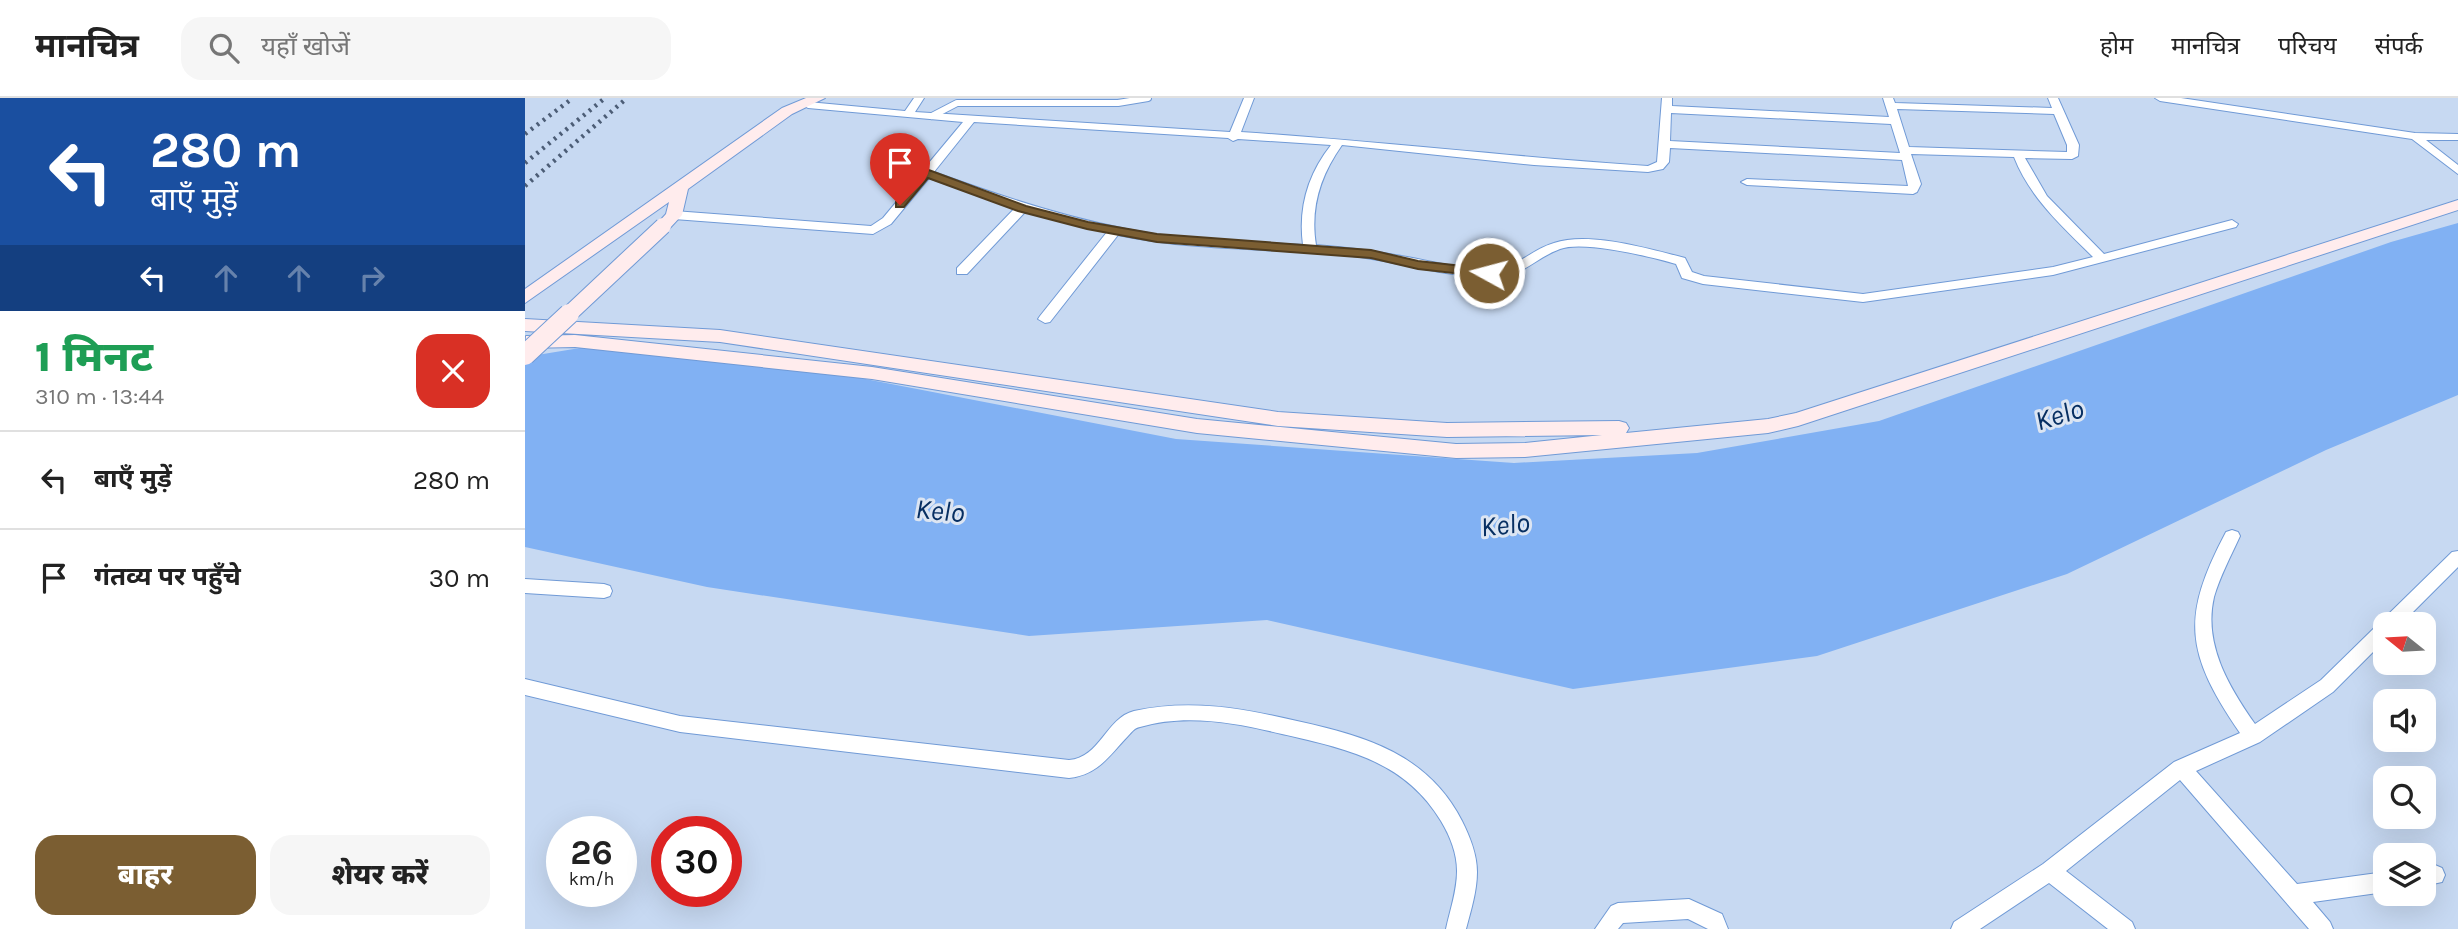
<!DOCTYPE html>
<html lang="hi">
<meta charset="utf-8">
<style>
body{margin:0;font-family:Karla,"Noto Sans Devanagari",sans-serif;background:#f6f6f6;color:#222;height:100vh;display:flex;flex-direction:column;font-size:26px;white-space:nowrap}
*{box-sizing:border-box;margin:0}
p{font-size:23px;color:#767676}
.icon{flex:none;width:38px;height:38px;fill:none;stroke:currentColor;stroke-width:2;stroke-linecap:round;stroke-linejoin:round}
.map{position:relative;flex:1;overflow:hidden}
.side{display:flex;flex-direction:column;background:#fff;width:525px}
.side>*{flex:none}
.banner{background:#1a4fa0;color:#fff;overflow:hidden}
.needle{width:46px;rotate:288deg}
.buttons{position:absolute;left:1848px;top:514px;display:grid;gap:14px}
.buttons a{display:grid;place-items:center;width:63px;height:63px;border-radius:14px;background:#fff;box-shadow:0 7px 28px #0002;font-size:35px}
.speed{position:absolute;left:21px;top:718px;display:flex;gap:14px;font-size:35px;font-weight:700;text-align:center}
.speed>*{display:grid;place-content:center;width:91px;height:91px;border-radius:50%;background:#fff;box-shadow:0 7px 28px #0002;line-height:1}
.speed small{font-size:18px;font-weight:400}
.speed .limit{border:10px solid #d22;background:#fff;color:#111}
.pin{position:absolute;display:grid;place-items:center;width:60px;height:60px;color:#fff;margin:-72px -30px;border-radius:50% 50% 50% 0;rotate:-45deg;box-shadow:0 0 7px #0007}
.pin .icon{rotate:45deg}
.me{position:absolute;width:77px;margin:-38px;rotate:277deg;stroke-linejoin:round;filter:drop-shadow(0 0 5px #0008)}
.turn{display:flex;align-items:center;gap:24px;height:147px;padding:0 35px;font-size:32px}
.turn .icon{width:91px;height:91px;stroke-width:2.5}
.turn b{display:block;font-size:49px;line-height:60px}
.lanes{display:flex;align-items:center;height:66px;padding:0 35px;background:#0003;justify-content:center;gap:35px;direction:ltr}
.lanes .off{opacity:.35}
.round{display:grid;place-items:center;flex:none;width:74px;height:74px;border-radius:21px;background:#f6f6f6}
.overview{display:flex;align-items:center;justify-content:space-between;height:119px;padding:0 35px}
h1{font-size:42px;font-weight:800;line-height:52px;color:#1e9e55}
.action{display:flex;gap:14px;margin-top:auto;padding:14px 35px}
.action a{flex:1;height:80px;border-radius:21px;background:#7b5e32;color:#fff;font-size:28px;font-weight:800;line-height:80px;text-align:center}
.action a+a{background:#f6f6f6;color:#222}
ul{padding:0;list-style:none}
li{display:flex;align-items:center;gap:21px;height:98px;padding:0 35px;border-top:2px solid #e0e0e0}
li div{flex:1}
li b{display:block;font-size:26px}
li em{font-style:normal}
header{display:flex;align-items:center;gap:42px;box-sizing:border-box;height:98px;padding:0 35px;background:#fff;border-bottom:2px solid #e0e0e0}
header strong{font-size:33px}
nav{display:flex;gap:38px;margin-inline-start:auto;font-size:24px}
.search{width:490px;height:63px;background:#f6f6f6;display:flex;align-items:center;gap:18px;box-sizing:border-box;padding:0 24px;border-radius:21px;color:#767676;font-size:26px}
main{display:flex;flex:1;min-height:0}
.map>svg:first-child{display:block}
.water{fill:#81b1f3}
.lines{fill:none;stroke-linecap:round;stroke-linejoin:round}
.lane-casing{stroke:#709ad6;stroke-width:8}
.street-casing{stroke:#709ad6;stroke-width:2}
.secondary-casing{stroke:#709ad6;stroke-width:2}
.lane{stroke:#fff;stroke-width:6}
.street{fill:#fff;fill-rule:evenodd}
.secondary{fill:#ffeced;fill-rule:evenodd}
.rail{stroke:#4c5d76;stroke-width:4.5;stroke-dasharray:2.5 5;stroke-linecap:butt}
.secondary-bridge-far1-casing{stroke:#709ad6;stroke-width:18;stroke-linecap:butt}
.secondary-bridge-casing{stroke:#709ad6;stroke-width:22;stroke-linecap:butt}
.secondary-bridge-far1{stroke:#ffeced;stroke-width:16}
.secondary-bridge{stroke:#ffeced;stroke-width:20}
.route{fill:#7b5e32;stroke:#503d20;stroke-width:2}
.labels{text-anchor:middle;stroke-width:6;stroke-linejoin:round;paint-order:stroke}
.water-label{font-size:28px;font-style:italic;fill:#072f62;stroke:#dce5f2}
</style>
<header>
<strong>मानचित्र</strong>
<div class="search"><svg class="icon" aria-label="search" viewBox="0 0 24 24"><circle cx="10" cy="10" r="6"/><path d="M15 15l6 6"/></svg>यहाँ खोजें</div>
<nav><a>होम</a><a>मानचित्र</a><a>परिचय</a><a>संपर्क</a></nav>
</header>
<main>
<section class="side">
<div class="banner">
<div class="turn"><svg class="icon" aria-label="left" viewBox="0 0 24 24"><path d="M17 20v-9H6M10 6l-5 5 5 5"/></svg><div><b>280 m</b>बाएँ मुड़ें</div></div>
<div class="lanes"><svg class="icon" aria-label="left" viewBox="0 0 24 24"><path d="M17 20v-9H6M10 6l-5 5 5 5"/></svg><svg class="icon off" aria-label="ahead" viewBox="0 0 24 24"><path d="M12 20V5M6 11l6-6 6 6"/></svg><svg class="icon off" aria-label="ahead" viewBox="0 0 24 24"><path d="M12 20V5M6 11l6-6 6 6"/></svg><svg class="icon off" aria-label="right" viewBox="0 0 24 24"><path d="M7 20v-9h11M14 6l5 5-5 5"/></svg></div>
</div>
<div class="overview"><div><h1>1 मिनट</h1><p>310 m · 13:44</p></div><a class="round" style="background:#d93025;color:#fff"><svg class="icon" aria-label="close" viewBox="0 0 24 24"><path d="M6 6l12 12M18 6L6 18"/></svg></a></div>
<ul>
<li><svg class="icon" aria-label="left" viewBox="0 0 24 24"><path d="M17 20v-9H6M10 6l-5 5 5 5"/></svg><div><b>बाएँ मुड़ें</b></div><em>280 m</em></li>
<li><svg class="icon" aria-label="arrive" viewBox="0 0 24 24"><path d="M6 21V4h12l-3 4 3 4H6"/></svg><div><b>गंतव्य पर पहुँचे</b></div><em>30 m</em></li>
</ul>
<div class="action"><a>बाहर</a><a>शेयर करें</a></div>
</section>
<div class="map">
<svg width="1933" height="831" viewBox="0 0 1933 831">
<rect width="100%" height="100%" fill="#c7d9f2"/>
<!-- water -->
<polygon class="water" points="1933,125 1933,297 1801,352 1542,476 1292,558 1048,591 742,522 504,538 182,489 0,449 0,259 67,248 268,267 651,341 989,365 1172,355 1354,323 1866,144"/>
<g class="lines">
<defs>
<polyline id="lane" points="407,18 432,5 593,5 623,0"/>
<g id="street">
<path d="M 389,0 L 399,0 L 390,14 L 705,34 L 719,0 L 729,0 L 716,34 C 852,43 987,59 1123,68 L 1132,64 L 1137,0 L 1147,0 L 1147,8 L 1364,19 L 1358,0 L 1368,0 L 1370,5 L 1527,10 L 1523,0 L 1533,0 L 1554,47 L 1553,58 L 1547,61 L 1500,60 L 1522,98 L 1579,156 L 1707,122 L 1713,126 L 1711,129 L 1528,177 L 1338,204 L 1178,186 L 1157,180 L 1151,166 C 1127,159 1058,142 1035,151 C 1006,162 999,180 962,179 C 914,178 868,162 820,157 C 745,150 668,153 593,137 L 525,224 L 520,225 L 513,221 L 515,218 L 582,134 L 501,113 L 442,176 L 432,176 L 432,170 L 490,110 L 404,80 L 366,126 L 348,136 L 149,121 L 143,117 L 149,113 L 346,128 L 358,120 L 438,24 L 283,10 L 278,7 L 283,4 L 380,13 ZM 1372,11 L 1529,16 L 1542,47 L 1542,54 L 1384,49 ZM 1146,15 L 1366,26 L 1375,55 L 1145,43 ZM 449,24 L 703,40 L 708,43 L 713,41 L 806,47 C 783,76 773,110 778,147 C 728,144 678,144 629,136 C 553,124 481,100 409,74 ZM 817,47 L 1009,67 L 1123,74 L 1138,71 L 1144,64 L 1145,50 L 1377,62 L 1383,88 L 1222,81 L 1216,84 L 1222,87 L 1388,96 L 1392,94 L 1396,86 L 1386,56 L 1489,59 C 1505,100 1537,128 1568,159 L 1528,169 L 1338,196 L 1179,178 L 1167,174 L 1160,160 C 1125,151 1064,133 1029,145 C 1005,152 992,171 966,171 C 934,171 902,162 870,157 C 844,152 817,149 791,147 C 785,110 795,78 817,47 Z"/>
<polygon points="1630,0 1656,0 1890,35 1933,36 1933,42 1901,42 1933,67 1933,76 1887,41 1635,3"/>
<path d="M 1707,432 L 1713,434 L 1715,438 C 1706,458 1695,478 1689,499 C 1678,546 1704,589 1730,626 L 1796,582 L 1927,454 L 1933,453 L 1933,469 L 1875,527 L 1860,527 L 1860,542 L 1808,594 L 1735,644 L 1671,673 L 1772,786 L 1860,774 L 1860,794 L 1788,804 L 1805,824 L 1808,831 L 1784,831 L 1655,682 L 1541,773 L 1607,824 L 1610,831 L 1583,831 L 1524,785 L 1455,831 L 1426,831 L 1429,824 L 1518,766 L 1649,664 L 1715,635 C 1660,555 1656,519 1701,434 Z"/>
<polygon points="0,481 79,486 85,488 87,493 85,498 79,500 0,495"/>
<path d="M 0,581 L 155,618 L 544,662 C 575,660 581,620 609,613 C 665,601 717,610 772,623 C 840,638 903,656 937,723 C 945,739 952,756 952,774 C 952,793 946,812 941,831 L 921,831 C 925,812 932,793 932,773 C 932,755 925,738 916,723 C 880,663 822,651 757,636 C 712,625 661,615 615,629 C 609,630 607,634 603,638 C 584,658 573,677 544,680 L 155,634 L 0,597 Z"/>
<polygon points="1910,767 1917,770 1920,777 1917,784 1899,788 1899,768"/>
<polygon points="1164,801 1197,816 1203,831 1183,831 1163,821 1098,825 1093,831 1070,831 1086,808 1093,805"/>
</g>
<g id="secondary">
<polygon points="281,0 300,0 267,16 163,91 157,117 144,131 132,131 130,128 141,116 144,104 0,205 0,191 257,10"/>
<polygon points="1933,102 1933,112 1273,328 1243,335 1000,359 931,360 672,335 347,281 50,249 0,250 1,238 50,237 347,269 672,321 931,346 1000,345 1077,337 922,339 753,328 195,244 0,233 0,221 195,232 753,314 922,325 1094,323 1101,325 1104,330 1101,335 1243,321 1271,315"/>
</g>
</defs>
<!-- lane casing -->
<use href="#lane" class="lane-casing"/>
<!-- street casing -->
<use href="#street" class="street-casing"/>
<!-- secondary casing -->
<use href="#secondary" class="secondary-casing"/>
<!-- lane -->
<use href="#lane" class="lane"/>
<!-- street -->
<use href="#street" class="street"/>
<!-- secondary -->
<use href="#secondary" class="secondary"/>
<!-- rail -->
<g class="rail">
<polyline points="0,36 48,0"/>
<polyline points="0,65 80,0"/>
<polyline points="0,88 102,0"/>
</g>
<defs>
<polyline id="secondary-bridge-far1" points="42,218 138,128"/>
<polyline id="secondary-bridge" points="0,257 44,216"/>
</defs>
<!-- secondary-bridge-far1 casing -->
<use href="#secondary-bridge-far1" class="secondary-bridge-far1-casing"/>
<!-- secondary-bridge casing -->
<use href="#secondary-bridge" class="secondary-bridge-casing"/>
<!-- secondary-bridge-far1 -->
<use href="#secondary-bridge-far1" class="secondary-bridge-far1"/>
<!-- secondary-bridge -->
<use href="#secondary-bridge" class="secondary-bridge"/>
</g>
<!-- route -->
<polygon class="route" points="401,71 501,108 563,124 632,136 846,152 893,163 964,171 971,175 964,179 893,171 846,160 632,144 562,131 493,113 403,80 379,109 371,109 371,104"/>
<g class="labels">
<!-- water labels -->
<g class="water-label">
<text transform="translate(1534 316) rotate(-17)" y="10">Kelo</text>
<text transform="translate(415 412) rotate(5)" y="10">Kelo</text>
<text transform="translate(980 426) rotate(-6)" y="10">Kelo</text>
</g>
</g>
</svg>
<div class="buttons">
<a><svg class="needle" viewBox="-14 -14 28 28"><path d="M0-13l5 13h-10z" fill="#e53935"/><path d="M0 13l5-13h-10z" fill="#767676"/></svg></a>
<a><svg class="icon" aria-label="sound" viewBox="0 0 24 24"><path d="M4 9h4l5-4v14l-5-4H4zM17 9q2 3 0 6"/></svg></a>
<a><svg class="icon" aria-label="search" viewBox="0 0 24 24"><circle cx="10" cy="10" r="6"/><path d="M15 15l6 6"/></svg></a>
<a><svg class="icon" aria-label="layers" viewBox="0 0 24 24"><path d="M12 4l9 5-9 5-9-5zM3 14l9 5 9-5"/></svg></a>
</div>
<div class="speed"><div>26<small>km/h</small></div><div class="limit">30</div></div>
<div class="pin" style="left:375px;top:107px;background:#d93025"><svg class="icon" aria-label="arrive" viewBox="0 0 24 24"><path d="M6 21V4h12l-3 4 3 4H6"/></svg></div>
<svg class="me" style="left:964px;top:175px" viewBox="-20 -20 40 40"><circle r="17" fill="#7b5e32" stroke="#fff" stroke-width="3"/><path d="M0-11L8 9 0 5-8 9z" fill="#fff"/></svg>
</div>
</main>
